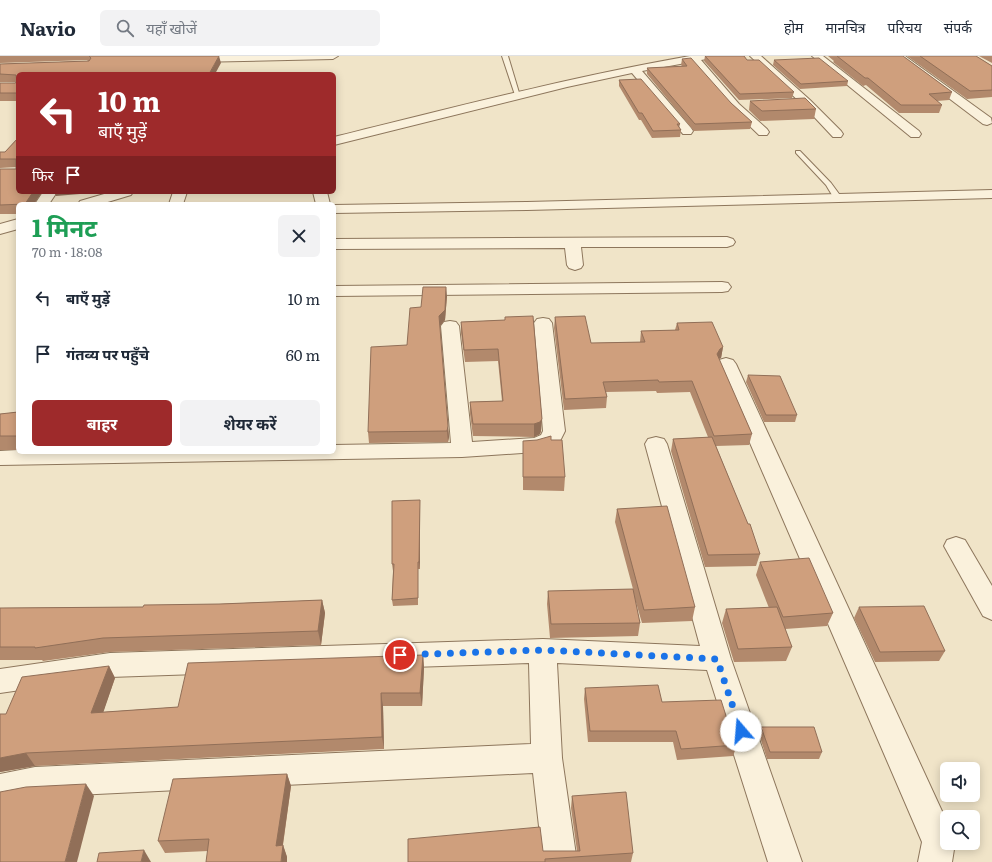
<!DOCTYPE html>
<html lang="hi">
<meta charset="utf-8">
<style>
body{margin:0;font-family:Literata,"Noto Sans Devanagari",serif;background:#f2f2f3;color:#1f2937;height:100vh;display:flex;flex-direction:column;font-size:15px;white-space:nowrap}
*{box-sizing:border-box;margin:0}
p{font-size:13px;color:#747a83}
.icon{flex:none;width:22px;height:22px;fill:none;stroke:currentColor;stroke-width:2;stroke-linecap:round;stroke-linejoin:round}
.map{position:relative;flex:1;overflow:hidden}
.details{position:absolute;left:16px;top:146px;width:320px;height:252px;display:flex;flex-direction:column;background:#fff;border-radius:6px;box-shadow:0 2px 10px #0003}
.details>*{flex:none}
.banner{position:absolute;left:16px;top:16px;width:320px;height:122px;border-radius:6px;box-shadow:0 2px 10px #0003;background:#9e2a2b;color:#fff;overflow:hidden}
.fabs{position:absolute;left:940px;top:706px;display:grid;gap:8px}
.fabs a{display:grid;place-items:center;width:40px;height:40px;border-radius:6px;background:#fff;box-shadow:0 2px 10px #0003;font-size:20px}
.pin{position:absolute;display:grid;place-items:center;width:34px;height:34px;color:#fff;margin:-17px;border:2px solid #fff;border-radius:50%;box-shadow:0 1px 4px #0007}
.me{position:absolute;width:44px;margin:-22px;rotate:342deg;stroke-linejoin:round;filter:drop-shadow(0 0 3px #0008)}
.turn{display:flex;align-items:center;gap:14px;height:84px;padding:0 16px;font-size:18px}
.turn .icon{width:52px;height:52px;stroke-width:2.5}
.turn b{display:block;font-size:28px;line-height:34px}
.then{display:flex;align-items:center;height:38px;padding:0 16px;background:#0003;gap:8px;font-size:15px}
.round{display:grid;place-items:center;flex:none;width:42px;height:42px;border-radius:6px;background:#f2f2f3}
.head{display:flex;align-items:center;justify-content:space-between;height:68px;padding:0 16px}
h1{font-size:24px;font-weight:700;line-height:30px;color:#1e9e55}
.action{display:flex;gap:8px;margin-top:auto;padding:8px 16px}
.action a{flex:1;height:46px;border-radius:6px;background:#9e2a2b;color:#fff;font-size:16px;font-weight:700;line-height:46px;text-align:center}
.action a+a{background:#f2f2f3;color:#1f2937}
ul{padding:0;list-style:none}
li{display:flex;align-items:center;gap:12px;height:56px;padding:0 16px}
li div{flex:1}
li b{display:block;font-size:15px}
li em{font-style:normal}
header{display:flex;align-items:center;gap:24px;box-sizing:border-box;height:56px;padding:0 20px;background:#fff;border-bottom:1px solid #e0e1e3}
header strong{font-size:19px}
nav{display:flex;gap:22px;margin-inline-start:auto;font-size:14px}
.search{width:280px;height:36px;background:#f2f2f3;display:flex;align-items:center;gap:10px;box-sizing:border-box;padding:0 14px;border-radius:6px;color:#747a83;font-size:15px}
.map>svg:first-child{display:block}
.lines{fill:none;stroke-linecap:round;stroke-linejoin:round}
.lane-casing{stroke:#8d765c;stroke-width:2}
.street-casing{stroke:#8d765c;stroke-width:2}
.lane{fill:#faf1dc;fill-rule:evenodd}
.street{fill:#faf1dc;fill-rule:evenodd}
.wall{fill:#b2896c}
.shaded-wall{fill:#916f58}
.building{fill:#cf9f7d;stroke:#916f58}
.route{stroke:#1a73e8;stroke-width:7;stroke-dasharray:0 12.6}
</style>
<header>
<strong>Navio</strong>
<div class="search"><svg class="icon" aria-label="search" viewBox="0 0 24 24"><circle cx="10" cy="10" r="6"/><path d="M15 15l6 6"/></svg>यहाँ खोजें</div>
<nav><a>होम</a><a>मानचित्र</a><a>परिचय</a><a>संपर्क</a></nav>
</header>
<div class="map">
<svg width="992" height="806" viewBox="0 0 992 806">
<rect width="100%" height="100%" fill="#f0e4c8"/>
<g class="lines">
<defs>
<g id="lane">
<polygon points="502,0 508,0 520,40 515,39"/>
<polygon points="796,95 800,95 831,127 842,142 841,144 835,144 826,129 796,97"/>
</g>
<g id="street">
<polygon points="194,0 338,0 333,3 194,6 189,3"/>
<path d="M 690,0 L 713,0 L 712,2 L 701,4 L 739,48 L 767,73 L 769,76 L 767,79 L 759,79 L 731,52 L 691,6 L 642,15 L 691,72 L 693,75 L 691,78 L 683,78 L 632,17 L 567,31 L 334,89 L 334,81 C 452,52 570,21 690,0 Z"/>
<polygon points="750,0 761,0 810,44 841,75 843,78 841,81 833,81 802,48"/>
<polygon points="812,0 823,0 919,75 921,78 919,81 911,81"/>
<polygon points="893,0 905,0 991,62 992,67 987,69 983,68"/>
<polygon points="992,134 992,142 527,154 334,157 334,149 527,146"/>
<polygon points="43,136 57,136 49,148 35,148"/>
<polygon points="111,136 133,136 131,139 101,148 78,148 80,145"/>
<polygon points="173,136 187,136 183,148 169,148"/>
<polygon points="313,136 327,136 330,148 316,148"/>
<polygon points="18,163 18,173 0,178 0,168"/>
<polygon points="727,181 733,183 735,186 733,189 727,191 581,191 583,209 581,212 575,214 569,212 567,209 565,192 334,193 334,183"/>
<polygon points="722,226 728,227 731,231 728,235 722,236 334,240 334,230"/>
<polygon points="543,262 549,263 552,267 565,375 558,389 536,396 462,401 0,409 0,395 18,394 18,396 334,396 334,389 451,387 441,270 444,266 450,265 456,266 459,270 472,386 534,382 541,379 543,375 534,267 537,263"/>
<polygon points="726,302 733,304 736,308 947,766 947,787 955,787 952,806 918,806 922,786 716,308 719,304"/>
<polygon points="656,381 664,383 667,388 731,603 802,806 768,806 707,614 557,607 562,702 577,806 543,806 533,717 35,741 0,748 0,718 35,711 531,688 529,607 110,621 0,637 0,613 110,597 543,583 700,590 645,388 648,383"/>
<polygon points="956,481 965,484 992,530 992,564 983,560 944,490 947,484"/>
</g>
</defs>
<!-- lane casing -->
<use href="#lane" class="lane-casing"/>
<!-- street casing -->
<use href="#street" class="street-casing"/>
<!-- lane -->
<use href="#lane" class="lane"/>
<!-- street -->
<use href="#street" class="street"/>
</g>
<!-- wall -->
<g class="wall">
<polygon points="0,0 192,0 221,7 18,18 18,45 0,45 0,27 15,27 17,26 0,26 0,8 88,5 87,4 0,7"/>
<polygon points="705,0 744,0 747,4 794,36 792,42 739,44 704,5"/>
<polygon points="828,0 903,0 952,36 949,44 937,45 942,49 939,57 899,57 866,29 863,30 833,6 834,5"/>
<polygon points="907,0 976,0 992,10 992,41 967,43"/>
<polygon points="979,0 992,0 992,7"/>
<polygon points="682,3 731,47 752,66 750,73 694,75 647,18 647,12 682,10 681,9"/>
<polygon points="774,4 848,25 847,30 800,33 773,9"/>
<polygon points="619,24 680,68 679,72 681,74 680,81 652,82 641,64 639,64 619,30"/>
<polygon points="750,45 816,53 814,63 760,65 749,54"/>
<polygon points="18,82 42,136 34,148 18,148 18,158 0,158 0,113 16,113 16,111 0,112 0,96 5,96"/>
<polygon points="447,240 445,264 440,270 448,370 449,381 448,386 369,387 368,376 407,289 421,251"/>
<polygon points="505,261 541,375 540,378 534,381 473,380 470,358 470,346 502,345 498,305 465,306 461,277 461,266 505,264"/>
<polygon points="555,261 591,287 640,286 641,275 675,274 677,267 723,291 721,302 719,303 752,378 749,389 716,390 760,498 756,510 705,511 671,395 673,383 708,381 690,336 657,337 656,335 606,336 607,341 606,352 564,354 554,272"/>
<polygon points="748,319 797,359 795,366 764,366 746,326"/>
<polygon points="18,356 18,394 0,394 0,358"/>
<polygon points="551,384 565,421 564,435 523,434 523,385"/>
<polygon points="420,451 420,513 418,513 418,549 393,550 392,544 393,515 392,508"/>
<polygon points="617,453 695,551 692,565 642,567 635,543 640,567 638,580 550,582 547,548 548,535 633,533 615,466"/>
<polygon points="760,506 833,557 827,570 785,573 792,591 786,605 734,606 722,567 726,553 769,552 756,519"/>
<polygon points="322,544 325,557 321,589 110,596 43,605 42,604 0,604 0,552 143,551"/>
<polygon points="859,551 945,595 939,605 875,606 854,562"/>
<polygon points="423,599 424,612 422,650 383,650 384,693 35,710 0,716 6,658 109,610 115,622 103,656 178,651"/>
<polygon points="585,632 662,646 728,666 737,689 733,700 677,704 673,686 588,686 584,643"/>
<polygon points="761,671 822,696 819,703 767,703 759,678"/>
<polygon points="287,718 291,730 283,789 287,801 208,795 165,797 158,785"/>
<polygon points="572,740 633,797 631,806 408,806 543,795 577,795 571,752"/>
</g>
<!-- shaded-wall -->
<g class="shaded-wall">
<polygon points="219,0 221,7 215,18 209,18"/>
<polygon points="33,136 42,136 34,148 25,148"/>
<polygon points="54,136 104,136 56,140"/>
<polygon points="446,231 447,240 445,264 440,270 439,260"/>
<polygon points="723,291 721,302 718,303 717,298 720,293"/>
<polygon points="542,363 541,375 540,378 534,381 534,368"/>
<polygon points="448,370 449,381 448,386 447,375"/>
<polygon points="420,444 420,513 419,506"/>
<polygon points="322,544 325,557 321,589 318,575"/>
<polygon points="423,599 424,612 422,650 420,637"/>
<polygon points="109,610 115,622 99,669 91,657"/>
<polygon points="381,637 383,650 384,693 382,681"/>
<polygon points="26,697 35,710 0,716 0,702"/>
<polygon points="287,718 291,730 281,801 276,790"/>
<polygon points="86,728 94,740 77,806 65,806"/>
<polygon points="283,789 287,801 287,806 281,806"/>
<polygon points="144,794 151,806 141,806"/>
</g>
<!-- building -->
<g class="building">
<polygon points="89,0 219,0 209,18 18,18 18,37 0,37 0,27 15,27 17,26 16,19 0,18 0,8 89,5 91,2"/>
<polygon points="705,0 744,0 747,4 759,4 794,36 740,38"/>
<polygon points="837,0 903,0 952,36 929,38 942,49 901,49 868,22 865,22"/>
<polygon points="920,0 976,0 992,10 992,34 970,35"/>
<polygon points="691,2 731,47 752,66 695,68 647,12 687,10 682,3"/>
<polygon points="819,2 848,25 801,28 774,4"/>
<polygon points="641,23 680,68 677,68 681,74 653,75 642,57 639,57 619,24"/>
<polygon points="805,42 816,53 762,55 750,45"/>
<polygon points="18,82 18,136 33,136 25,148 0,149 0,113 16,113 16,103 0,103 0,96 5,96"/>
<polygon points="423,231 446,231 445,254 439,260 448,370 447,375 368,376 371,291 407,289 410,252 421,251"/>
<polygon points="533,260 542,363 540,366 534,368 473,368 470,346 503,345 498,293 464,294 461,266 505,264 505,261"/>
<polygon points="585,260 591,287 645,286 641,275 679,274 677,267 712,266 723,291 720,293 717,298 752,378 714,380 692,325 659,326 658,324 603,326 607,341 565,343 555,261"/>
<polygon points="748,319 780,320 797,359 766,359"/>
<polygon points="18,356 18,380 0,380 0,358"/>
<polygon points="551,380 551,384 562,384 565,421 523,421 523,385 537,384"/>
<polygon points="712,381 748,468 750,468 760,498 708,499 673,383"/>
<polygon points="420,444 419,506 418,506 418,542 392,544 394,508 392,508 392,445"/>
<polygon points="667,450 695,551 644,554 617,453"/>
<polygon points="809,502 833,557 783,561 760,506"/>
<polygon points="633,533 640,567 551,568 548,535"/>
<polygon points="322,544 318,575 103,582 35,592 35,591 0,591 0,552 143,551 144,549 220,548"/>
<polygon points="924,550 945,595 880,596 859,551"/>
<polygon points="777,551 792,591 738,593 726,553"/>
<polygon points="423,599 420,637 381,637 382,681 26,697 0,702 0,658 6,658 22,621 109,610 91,657 178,651 188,607"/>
<polygon points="658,629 662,646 721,644 728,666 729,666 737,689 681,693 676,675 590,675 585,632"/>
<polygon points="761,671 814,671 822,696 770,696"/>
<polygon points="287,718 276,790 283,789 281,806 206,806 209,783 158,785 173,723"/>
<polygon points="86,728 65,806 0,806 0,736 26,731"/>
<polygon points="626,736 633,797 545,803 545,806 408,806 408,783 540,771 543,795 580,795 572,740"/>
<polygon points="144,794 141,806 97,806 99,797"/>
</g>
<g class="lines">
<!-- route -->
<polyline class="route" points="400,599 543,594 717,603 741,675"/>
</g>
</svg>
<div class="fabs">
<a><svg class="icon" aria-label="sound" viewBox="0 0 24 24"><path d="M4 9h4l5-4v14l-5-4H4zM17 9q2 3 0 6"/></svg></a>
<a><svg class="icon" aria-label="search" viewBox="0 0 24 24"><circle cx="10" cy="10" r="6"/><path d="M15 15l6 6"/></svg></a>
</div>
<div class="pin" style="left:400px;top:599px;background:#d93025"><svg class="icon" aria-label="arrive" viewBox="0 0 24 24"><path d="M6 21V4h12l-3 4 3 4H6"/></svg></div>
<svg class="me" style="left:741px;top:675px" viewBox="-20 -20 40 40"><circle r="19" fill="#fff"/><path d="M0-13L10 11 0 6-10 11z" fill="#1a73e8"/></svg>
<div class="banner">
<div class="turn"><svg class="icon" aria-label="left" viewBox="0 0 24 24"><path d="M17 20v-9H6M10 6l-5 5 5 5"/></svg><div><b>10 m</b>बाएँ मुड़ें</div></div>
<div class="then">फिर<svg class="icon" aria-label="arrive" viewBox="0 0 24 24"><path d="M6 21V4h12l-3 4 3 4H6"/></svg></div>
</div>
<section class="details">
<div class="head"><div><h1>1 मिनट</h1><p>70 m · 18:08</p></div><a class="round"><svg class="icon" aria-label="close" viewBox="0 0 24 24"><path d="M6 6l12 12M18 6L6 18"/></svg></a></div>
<ul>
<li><svg class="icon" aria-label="left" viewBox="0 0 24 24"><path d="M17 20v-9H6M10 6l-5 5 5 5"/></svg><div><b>बाएँ मुड़ें</b></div><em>10 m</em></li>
<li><svg class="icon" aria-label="arrive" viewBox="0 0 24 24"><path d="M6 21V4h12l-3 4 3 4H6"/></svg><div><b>गंतव्य पर पहुँचे</b></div><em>60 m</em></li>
</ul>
<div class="action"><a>बाहर</a><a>शेयर करें</a></div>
</section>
</div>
